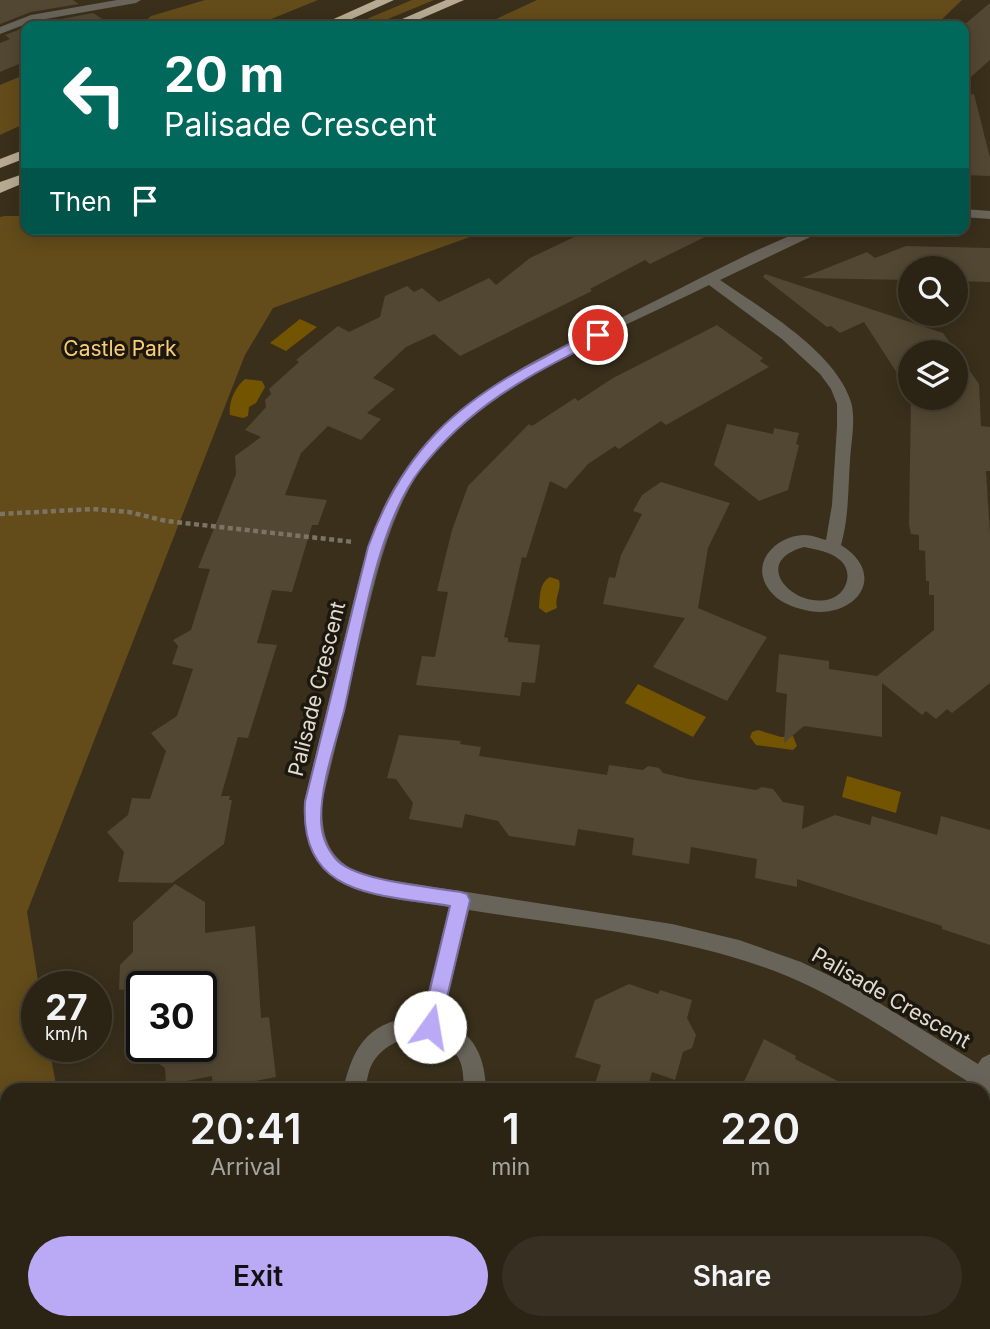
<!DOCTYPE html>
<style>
body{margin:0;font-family:Inter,sans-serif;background:#372f22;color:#f1f3f6;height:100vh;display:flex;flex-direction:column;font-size:26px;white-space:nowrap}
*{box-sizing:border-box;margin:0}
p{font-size:23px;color:#a6a4a0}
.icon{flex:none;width:38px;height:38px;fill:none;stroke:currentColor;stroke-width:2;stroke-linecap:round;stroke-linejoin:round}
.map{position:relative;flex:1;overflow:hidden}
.details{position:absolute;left:0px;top:1083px;width:990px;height:247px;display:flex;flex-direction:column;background:#2b2314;border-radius:21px 21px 0 0;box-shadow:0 4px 18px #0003,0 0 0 2px #474034}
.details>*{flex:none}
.top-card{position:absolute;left:21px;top:21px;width:948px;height:214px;border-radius:14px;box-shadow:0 4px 18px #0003,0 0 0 2px #474034;background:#00695c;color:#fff;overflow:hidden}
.buttons{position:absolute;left:898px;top:256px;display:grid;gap:14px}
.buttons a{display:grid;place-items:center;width:70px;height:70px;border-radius:50%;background:#2b2314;box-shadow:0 4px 18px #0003,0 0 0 2px #474034;font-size:35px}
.speed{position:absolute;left:21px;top:971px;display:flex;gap:14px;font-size:35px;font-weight:700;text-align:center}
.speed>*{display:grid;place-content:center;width:91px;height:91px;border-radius:50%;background:#2b2314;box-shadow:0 4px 18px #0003,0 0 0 2px #474034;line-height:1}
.speed small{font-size:18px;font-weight:400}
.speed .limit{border:4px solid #111;border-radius:10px;background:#fff;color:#111}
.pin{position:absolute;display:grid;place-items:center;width:60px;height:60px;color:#fff;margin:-30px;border:4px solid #fff;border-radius:50%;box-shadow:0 2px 7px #0007}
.me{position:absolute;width:77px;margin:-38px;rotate:13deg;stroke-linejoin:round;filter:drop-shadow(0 0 5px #0008)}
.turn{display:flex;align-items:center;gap:24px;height:147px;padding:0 28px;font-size:32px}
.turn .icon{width:91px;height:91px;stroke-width:2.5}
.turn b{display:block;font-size:49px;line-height:60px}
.then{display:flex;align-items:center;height:66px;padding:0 28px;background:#0003;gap:14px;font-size:26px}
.eta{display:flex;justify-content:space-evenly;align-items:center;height:119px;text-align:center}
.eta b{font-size:42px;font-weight:600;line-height:49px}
.action{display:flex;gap:14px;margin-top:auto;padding:14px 28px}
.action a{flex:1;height:80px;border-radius:42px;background:#baaaf6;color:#111;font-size:28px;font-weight:600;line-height:80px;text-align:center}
.action a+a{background:#372f22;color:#f1f3f6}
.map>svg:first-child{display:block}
.green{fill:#634c19}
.water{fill:#735400}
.building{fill:#524732}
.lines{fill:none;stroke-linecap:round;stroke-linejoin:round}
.path-far1{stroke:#7c7463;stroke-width:4.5;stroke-dasharray:5 3.5;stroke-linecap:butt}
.path{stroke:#7c7463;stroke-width:5;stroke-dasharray:6 4.5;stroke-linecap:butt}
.minor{fill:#69645a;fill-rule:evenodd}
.highway{fill:#b6aa92;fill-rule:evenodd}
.route{fill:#baaaf6;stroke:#796ea0;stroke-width:2}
.labels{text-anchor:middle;stroke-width:7;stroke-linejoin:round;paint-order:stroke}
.park-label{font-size:21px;fill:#fbce74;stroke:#1c180f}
.street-label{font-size:21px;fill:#e2dcd0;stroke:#1c180f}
</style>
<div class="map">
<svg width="990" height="1329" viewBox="0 0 990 1329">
<rect width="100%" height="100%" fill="#392f1b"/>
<!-- green -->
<g class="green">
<polygon points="205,0 318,0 254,26 140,26 151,16"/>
<polygon points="412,0 434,0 371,26 350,26"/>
<polygon points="537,0 962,0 935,26 481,26"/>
<polygon points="26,74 26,123 0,135 0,85"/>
<polygon points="5,216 26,216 26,229 72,229 77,232 93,229 492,229 273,308 245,355 27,912 39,987 37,987 37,1046 49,1047 57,1090 7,1090 7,1314 0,1308 0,217"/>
<polygon points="19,1323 150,1323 156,1329 27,1329"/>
</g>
<!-- water -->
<g class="water">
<polygon points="300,319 317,327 286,351 270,343"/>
<path d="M 245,379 L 262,381 L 265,387 L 256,403 L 249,407 L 248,416 L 243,418 L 230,415 C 228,403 235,387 245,379 Z"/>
<path d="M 550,577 L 559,580 C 562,590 554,597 557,608 L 546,613 L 539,608 C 540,597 539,583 550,577 Z"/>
<polygon points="638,684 706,717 693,737 625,703"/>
<polygon points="758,730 781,737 793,736 797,746 793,750 756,745 750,737 752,732"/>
<polygon points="847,776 901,792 896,813 842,797"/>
</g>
<!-- building -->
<g class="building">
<polygon points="0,0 73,0 79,4 31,12 0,24"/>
<polygon points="990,3 990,60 964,83 964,25"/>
<polygon points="93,13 113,26 28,26 35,24"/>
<polygon points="26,27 26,61 0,72 0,43 10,39 5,35"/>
<polygon points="974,94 990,158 990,176 964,175 964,95"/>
<polygon points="591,229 721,229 650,264 645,260 590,289 592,291 460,356 434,334 406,347 373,378 395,389 367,413 381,419 361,440 328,426 301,453 285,495 327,500 318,525 312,525 292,592 272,590 257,643 277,645 248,738 238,737 221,796 230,796 229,800 232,800 224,844 172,883 118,882 124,852 107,832 128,815 132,798 150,799 166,751 151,733 177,716 193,669 172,664 178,646 173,640 191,630 210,569 198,568 236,474 235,456 261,437 245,430 266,407 265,400 271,394 269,389 299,362 296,360 338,326 349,332 380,317 385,296 407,286 414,292 422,288 439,302 489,278 496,285 530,258"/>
<polygon points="906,246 990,248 990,282 956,281 956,268 910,268 910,280 802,278 867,252 875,258"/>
<polygon points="765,274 943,333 979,384 981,426 990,427 990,471 986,471 990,534 990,683 952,713 947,709 936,719 926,711 922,715 882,683 882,737 804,726 784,743 787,694 776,692 779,654 829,661 829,669 877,676 934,630 934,595 929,595 929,581 926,581 925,551 919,550 919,535 911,534 909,525 911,397 956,397 956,352 910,352 910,393 864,322 840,333 831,326 827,327 763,277"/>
<polygon points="717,325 763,358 760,361 769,367 666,425 661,421 619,449 615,446 588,464 566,489 550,481 526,558 522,557 504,637 508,638 508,642 540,645 535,683 522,682 520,696 416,685 422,656 435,657 448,592 437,591 452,530 468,486 529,424 532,426 575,398 578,401 613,378"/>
<polygon points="727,424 773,434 774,428 799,433 796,444 799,445 788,490 759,501 714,465"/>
<polygon points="661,482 730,503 708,548 698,608 767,637 727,701 653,667 685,618 603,604 609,577 615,578 621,555 642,514 633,511 642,495"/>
<polygon points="399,735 461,741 460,744 481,747 479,756 607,775 609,765 643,770 648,766 659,768 663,773 689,779 756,790 762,787 773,789 783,802 804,806 802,829 835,815 870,825 872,816 937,835 941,816 990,830 990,945 942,929 942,926 797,879 797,887 755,878 757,859 691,847 689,864 632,855 634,838 578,829 575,846 509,836 498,821 465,814 462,828 409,819 413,803 396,779 387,778"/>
<polygon points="175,884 205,902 205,933 255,926 261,1018 269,1017 276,1077 213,1089 212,1076 166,1085 165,1068 134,1046 201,1046 201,981 164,987 142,987 142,990 135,992 135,988 119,990 120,965 133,952 133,922"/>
<polygon points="629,984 658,994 660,990 692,1000 687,1018 696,1035 692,1048 683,1052 675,1080 652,1072 647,1090 593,1090 601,1065 575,1057 595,1000"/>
<polygon points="764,1039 796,1056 795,1059 855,1090 740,1090"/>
</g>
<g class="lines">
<!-- path-far1 -->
<polyline class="path-far1" points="0,514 93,509 129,512 166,521 354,542"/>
<!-- path -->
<g class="path">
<polyline points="0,1243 7,1254"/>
<polyline points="64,1323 71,1329"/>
</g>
<!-- minor -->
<g class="minor">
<polygon points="117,0 141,0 136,3 34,21 0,34 0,27 31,15"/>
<polygon points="964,209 990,211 990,219 964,217"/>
<path d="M 808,229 L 827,229 L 720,280 C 762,309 835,351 851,402 C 856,420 851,442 850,460 C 848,489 849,517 841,545 C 892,577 851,624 801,609 C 786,605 774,599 766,585 C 752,559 779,535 805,535 C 811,535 819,538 826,540 L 832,505 L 837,426 L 837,404 L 831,389 L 820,374 L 782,339 L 709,285 C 628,325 517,370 452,432 C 392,489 378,570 359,647 C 347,699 335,750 322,802 C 322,840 328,858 364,876 L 672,924 L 739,940 L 801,962 L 855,988 L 978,1064 L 982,1058 L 990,1054 L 990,1094 L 985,1092 L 984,1095 L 984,1090 L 963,1090 L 967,1081 C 909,1045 851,1003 787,976 C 687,935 574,927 469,910 L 442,1021 C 475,1032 485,1058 486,1090 L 464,1090 C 463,1077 464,1065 456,1054 C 434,1026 388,1035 372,1064 C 368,1071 367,1082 365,1090 L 343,1090 C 354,1042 371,1020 422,1016 L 449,907 C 376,895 302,898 304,802 C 318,745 332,688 346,632 C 357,587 366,542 387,500 C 443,393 547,355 649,304 C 702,278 753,249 808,229 ZM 804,547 C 817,550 829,551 840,560 C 854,572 847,594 830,599 C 794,610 749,562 804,547 Z"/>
<polygon points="690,1323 722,1323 720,1329 688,1329"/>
</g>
<!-- highway -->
<g class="highway">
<polygon points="376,0 394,0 336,26 318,26"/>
<polygon points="446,0 464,0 404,26 386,26"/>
<polygon points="26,149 26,158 0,168 0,159"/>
<polygon points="26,173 26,182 0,193 0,182"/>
</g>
</g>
<!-- route -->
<path class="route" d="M 598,331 L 603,332 L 603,338 C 530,375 471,404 420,470 C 376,526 360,641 344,711 C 335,745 321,783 321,819 C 321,833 326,847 335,858 C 353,881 431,887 461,892 L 467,894 L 470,900 L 440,1027 L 437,1033 L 430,1036 L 424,1033 L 421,1027 L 450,906 C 379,894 299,898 305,802 L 368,547 C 402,452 456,402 545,357 C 562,348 580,337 598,331 Z"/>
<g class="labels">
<!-- park labels -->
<g class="park-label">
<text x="120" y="356">Castle Park</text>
</g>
<!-- street labels -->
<g class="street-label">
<text transform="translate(317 689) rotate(-76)" y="7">Palisade Crescent</text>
<text transform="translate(891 998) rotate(30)" y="7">Palisade Crescent</text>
</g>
</g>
</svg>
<div class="buttons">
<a><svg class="icon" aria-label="search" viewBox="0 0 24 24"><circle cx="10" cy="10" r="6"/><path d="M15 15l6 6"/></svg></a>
<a><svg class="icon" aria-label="layers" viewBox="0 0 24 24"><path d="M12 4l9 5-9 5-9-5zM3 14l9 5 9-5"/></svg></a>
</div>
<div class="speed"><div>27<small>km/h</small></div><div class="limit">30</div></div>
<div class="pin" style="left:598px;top:335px;background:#d93025"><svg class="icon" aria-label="arrive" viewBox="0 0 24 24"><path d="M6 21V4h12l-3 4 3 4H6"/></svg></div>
<svg class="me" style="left:430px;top:1027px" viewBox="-20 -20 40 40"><circle r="19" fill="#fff"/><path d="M0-13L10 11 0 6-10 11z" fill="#baaaf6"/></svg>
<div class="top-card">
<div class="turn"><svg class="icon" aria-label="left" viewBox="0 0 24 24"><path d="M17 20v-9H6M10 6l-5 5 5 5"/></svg><div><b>20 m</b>Palisade Crescent</div></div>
<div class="then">Then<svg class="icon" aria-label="arrive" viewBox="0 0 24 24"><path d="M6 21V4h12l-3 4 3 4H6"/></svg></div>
</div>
<section class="details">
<div class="eta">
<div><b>20:41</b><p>Arrival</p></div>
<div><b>1</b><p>min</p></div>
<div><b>220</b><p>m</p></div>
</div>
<div class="action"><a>Exit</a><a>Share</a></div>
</section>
</div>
